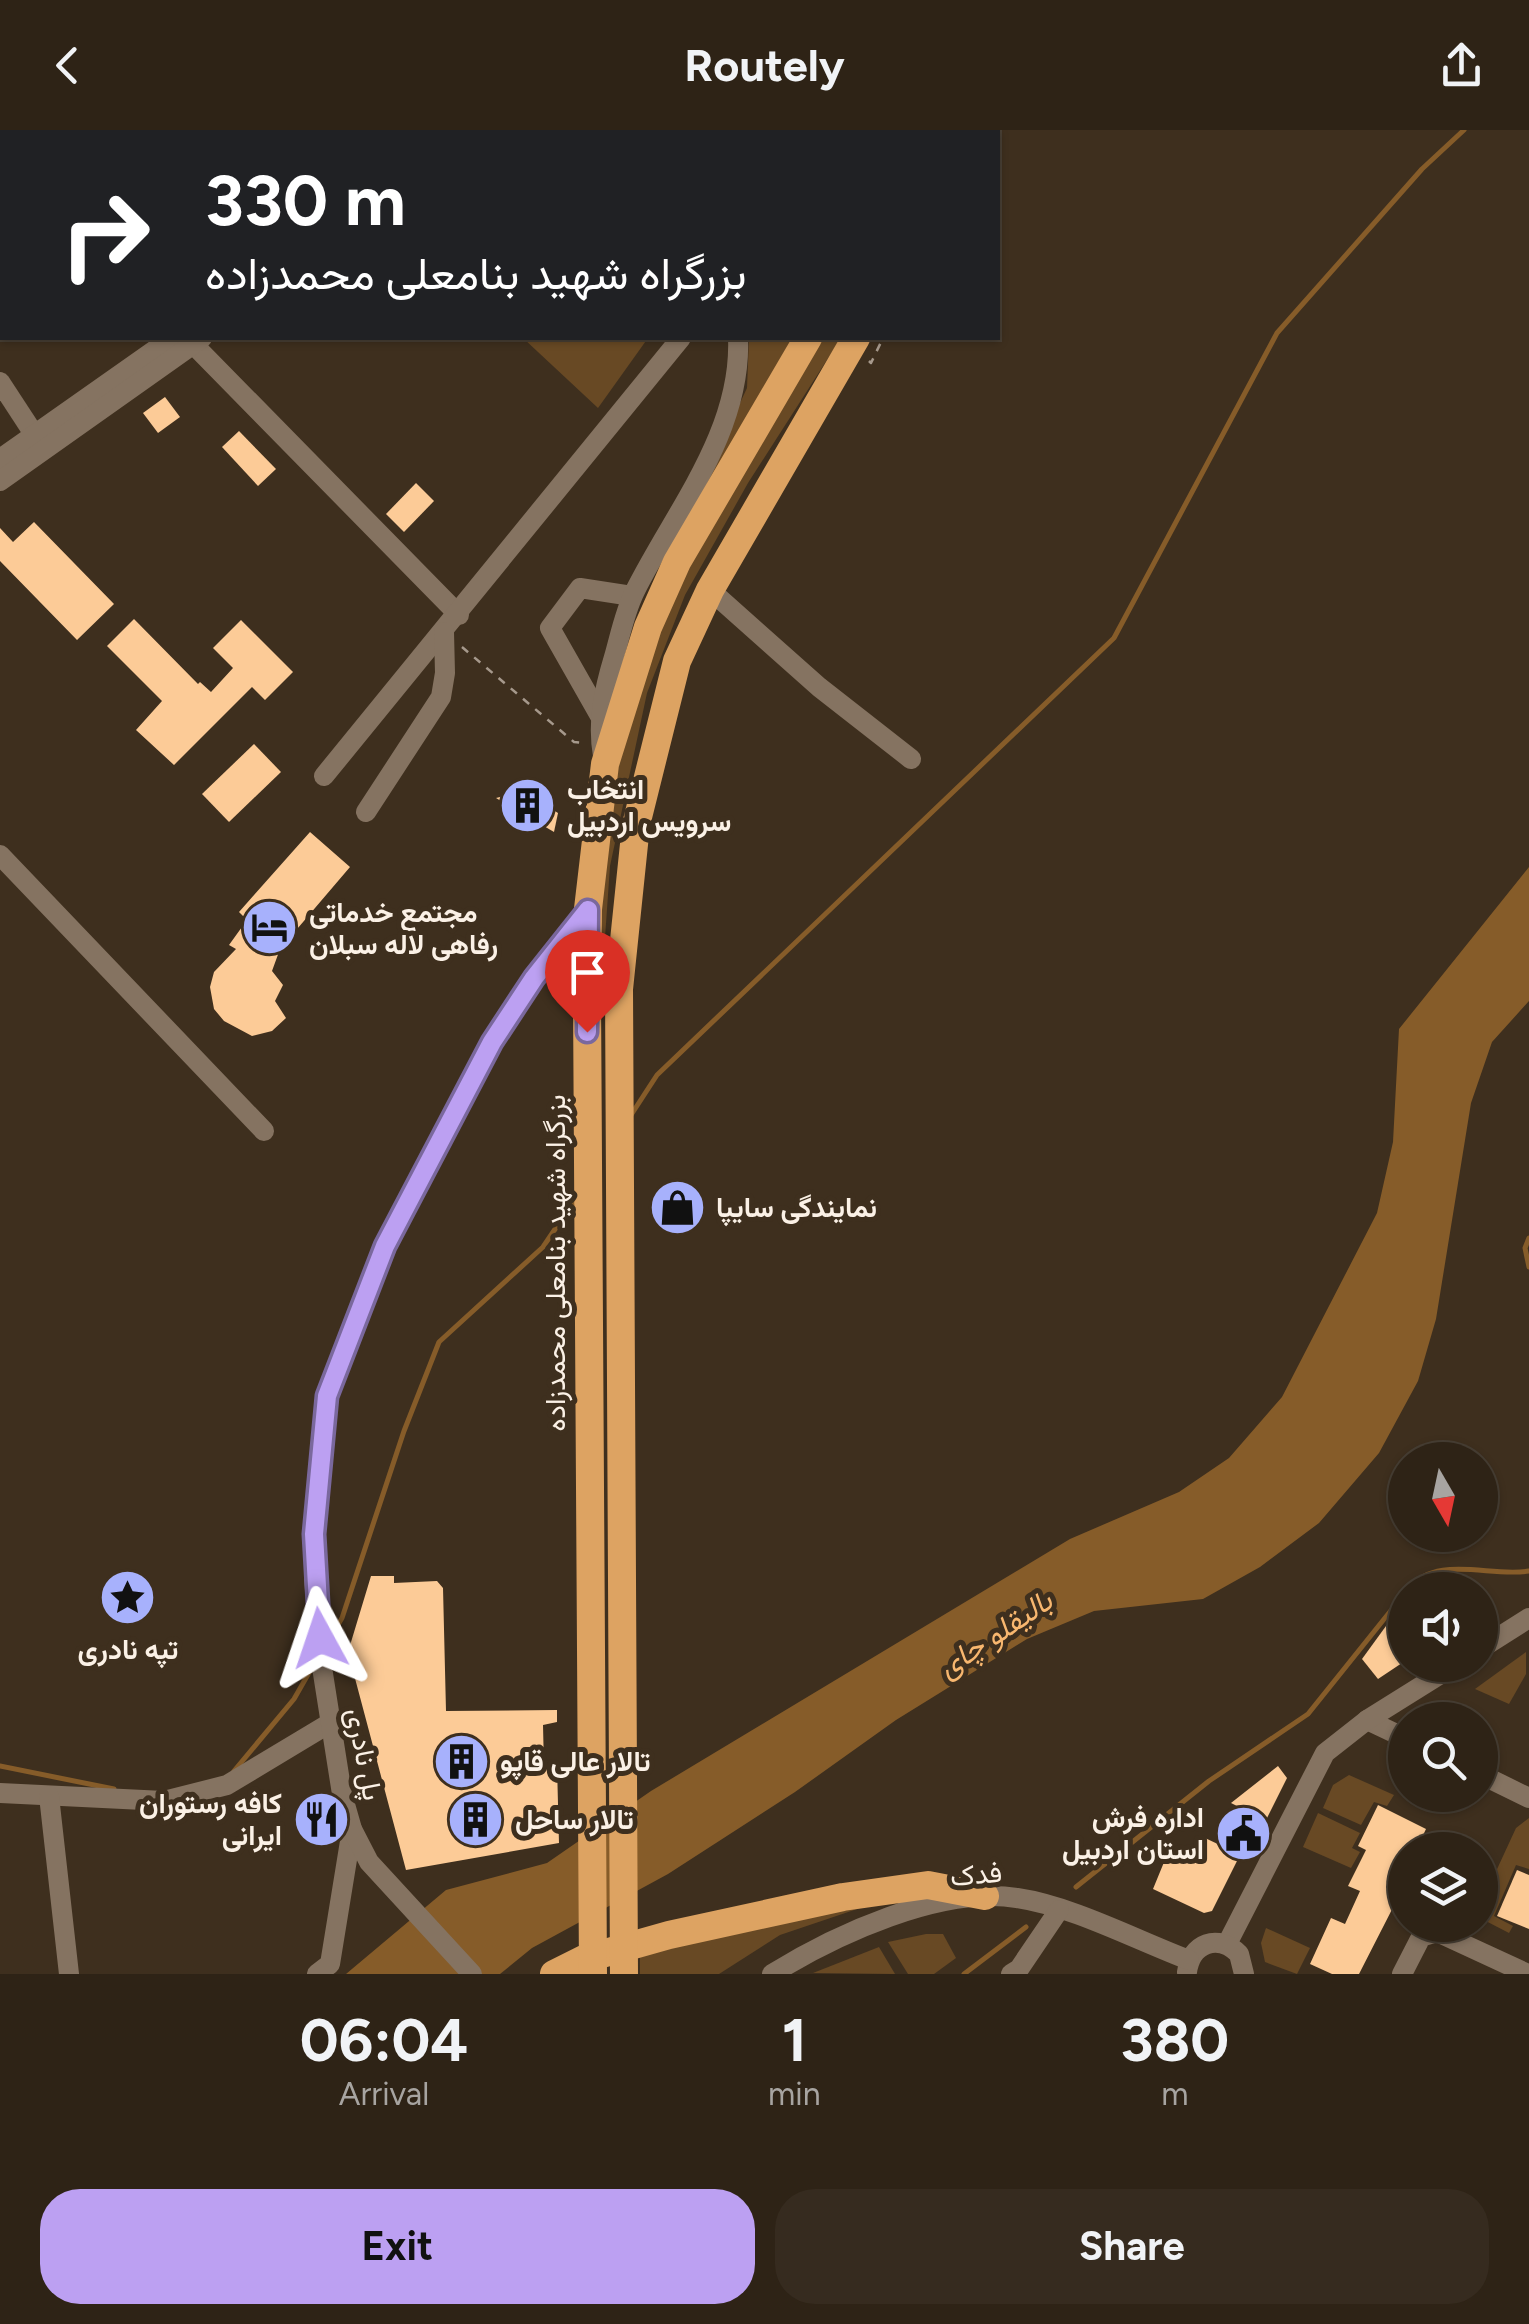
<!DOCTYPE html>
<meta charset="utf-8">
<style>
body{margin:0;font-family:Figtree,Vazirmatn,sans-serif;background:#362b1f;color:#f1f3f6;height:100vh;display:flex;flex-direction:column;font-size:38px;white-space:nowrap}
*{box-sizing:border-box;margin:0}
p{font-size:32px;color:#a7a4a1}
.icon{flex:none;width:55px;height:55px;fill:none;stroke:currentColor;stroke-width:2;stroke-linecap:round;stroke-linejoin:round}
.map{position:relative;height:1844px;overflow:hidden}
.panel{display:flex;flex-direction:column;background:#2e2316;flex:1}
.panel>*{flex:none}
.top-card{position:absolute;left:0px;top:0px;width:1000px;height:210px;box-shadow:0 2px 8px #0004,0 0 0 2px #494035;background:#202124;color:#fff;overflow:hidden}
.needle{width:65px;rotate:171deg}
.fabs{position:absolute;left:1388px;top:1312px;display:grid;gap:20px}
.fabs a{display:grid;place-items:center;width:110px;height:110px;border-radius:50%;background:#2e2316;box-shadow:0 2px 8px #0004,0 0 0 2px #494035;font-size:50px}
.pin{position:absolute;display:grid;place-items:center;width:85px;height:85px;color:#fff;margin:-102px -42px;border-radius:50% 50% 50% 0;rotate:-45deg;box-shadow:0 0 10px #0007}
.pin .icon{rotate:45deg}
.me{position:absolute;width:110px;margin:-55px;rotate:355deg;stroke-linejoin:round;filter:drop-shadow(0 0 8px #0008)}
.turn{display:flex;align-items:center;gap:35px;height:210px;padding:0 40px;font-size:45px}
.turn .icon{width:130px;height:130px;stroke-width:2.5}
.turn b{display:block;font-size:70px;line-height:85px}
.eta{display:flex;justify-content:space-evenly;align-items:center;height:170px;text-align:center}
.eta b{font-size:60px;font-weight:700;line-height:70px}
.action{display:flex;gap:20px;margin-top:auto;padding:20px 40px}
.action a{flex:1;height:115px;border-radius:40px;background:#bca0f2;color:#111;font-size:40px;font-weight:700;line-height:115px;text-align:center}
.action a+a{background:#362b1f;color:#f1f3f6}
header{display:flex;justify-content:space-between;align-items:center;height:130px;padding:0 40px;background:#2e2316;font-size:45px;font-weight:700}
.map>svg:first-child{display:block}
.green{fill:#684924}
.water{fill:#865c29}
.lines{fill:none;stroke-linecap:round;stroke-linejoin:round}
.stream{stroke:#865c29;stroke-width:5}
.building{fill:#fccb97}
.path{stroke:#a6998c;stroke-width:2.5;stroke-dasharray:8 8;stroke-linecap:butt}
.minor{stroke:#857361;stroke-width:20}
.highway{stroke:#dda362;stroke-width:28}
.route-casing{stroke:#7a689d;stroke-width:25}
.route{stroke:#bca0f2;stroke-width:18}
.labels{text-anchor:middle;stroke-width:10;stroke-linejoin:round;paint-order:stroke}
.poi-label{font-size:28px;font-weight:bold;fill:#fbf1e6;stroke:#3e2f1e;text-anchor:start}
.street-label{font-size:28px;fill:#fbf1e6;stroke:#3e2f1e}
.water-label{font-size:30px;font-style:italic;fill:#f8b76f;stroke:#3e2f1e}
</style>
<header><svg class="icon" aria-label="back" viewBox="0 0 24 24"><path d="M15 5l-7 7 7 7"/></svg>Routely<svg class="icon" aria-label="share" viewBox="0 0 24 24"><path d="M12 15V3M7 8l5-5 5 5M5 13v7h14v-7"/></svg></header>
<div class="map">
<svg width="1529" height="1844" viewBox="0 0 1529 1844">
<rect width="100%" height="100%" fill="#3e2f1e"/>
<!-- green -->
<g class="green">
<polygon points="523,208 648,208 598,278"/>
<polygon points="749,208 792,208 691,386 688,385 747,258"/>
<polygon points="823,208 841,208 748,353 685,465 647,563 610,736 602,851 599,992 598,793 620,622 651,517 690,430"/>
<polygon points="1526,1522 1526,1544 1509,1574 1475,1559"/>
<polygon points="1349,1645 1394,1665 1387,1676 1374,1672 1361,1695 1323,1678 1333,1655"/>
<polygon points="1318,1683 1360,1703 1352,1718 1360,1722 1351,1738 1303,1717"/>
<polygon points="1529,1688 1529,1739 1516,1735 1494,1786 1513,1796 1509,1803 1480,1788 1480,1776 1516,1698"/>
<polygon points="866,1776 780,1805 719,1844 640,1844 640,1820"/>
<polygon points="1266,1798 1310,1818 1297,1844 1265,1832 1261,1813"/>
<polygon points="926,1804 943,1804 956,1828 934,1844 908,1844 888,1812"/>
<polygon points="879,1817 895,1844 813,1843"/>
</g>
<!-- water -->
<polygon class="water" points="1529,737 1529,871 1492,912 1471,973 1436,1189 1418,1251 1379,1323 1319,1393 1260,1437 1203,1469 1094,1481 1027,1509 896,1590 795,1662 668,1744 532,1818 500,1844 346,1844 446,1760 547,1733 651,1661 1070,1409 1179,1362 1229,1328 1282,1267 1377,1083 1393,1012 1399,899"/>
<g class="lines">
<!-- stream -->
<g class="stream">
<polyline points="631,985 657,945 1114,508 1277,203 1422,39 1464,0"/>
<polyline points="1529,1108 1525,1118 1529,1137"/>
<path d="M 1407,1460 C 1437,1423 1490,1448 1529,1441"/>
<polyline points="328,1512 342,1488 404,1301 439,1212 543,1117 578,1065"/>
<polyline points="0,1636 114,1659"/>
<polyline points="234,1641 294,1569 314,1534"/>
<polyline points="1076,1757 1209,1651 1308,1584 1405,1463"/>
<polyline points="964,1844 1026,1797"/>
</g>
</g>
<!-- building -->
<g class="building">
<polygon points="165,267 180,287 158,303 143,283"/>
<polygon points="239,301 276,339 258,356 222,317"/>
<polygon points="416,353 434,371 404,402 386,384"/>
<polygon points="34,392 114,474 77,510 0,431 0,398 13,412"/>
<polygon points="134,489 198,554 200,552 211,562 233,538 213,518 241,490 293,542 265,570 252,557 174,635 136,600 162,571 107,516"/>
<polygon points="254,614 281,642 229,692 202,664"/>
<polygon points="524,661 558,683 554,702 496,668"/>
<polygon points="310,702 350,737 280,819 272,841 283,855 275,871 286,888 272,901 252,906 224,891 214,879 210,857 214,842 236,819 229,815 247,790 239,782"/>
<polygon points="371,1446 394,1446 394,1453 437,1451 443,1458 446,1581 557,1580 557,1592 543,1595 544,1638 557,1635 559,1713 406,1740 348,1522"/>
<polygon points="1394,1485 1405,1501 1405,1531 1378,1549 1362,1529"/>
<polygon points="1278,1636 1287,1648 1250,1722 1243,1719 1212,1781 1204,1783 1153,1759 1169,1720 1194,1729 1205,1708 1222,1716 1239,1677 1231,1673"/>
<polygon points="1378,1675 1426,1699 1416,1720 1405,1720 1405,1754 1359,1844 1332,1844 1310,1834 1331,1788 1345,1794 1360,1761 1348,1756 1366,1720 1358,1716"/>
<polygon points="1517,1740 1529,1745 1529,1799 1497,1786"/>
</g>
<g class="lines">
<!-- path -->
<g class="path">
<polyline points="869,231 871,233 883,208"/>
<polyline points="462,517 574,612 585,613"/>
</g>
<!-- minor -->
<g class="minor">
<polyline points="376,0 377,2"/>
<polyline points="496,0 499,2"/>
<polyline points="608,0 614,2"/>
<polyline points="111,2 115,0"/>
<polyline points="465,2 468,0"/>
<polyline points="544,2 548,0"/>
<polyline points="804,2 808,0"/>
<polyline points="0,74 2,72"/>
<polyline points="193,214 459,485"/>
<polyline points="0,252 34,304"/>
<polyline points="0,329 172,208"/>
<polyline points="0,351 202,208"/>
<polyline points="710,460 819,557 911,629"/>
<polyline points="600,586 550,498 580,458 632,466"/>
<path d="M 603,626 C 597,592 604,560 614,527 C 620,506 625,481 635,461 C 675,381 742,302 738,208"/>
<polyline points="324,646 681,208"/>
<polyline points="366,682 441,567 445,543 444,502"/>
<polyline points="0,725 264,1001"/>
<polyline points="1480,1519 1529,1488"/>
<polyline points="1367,1590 1405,1608"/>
<polyline points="1480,1644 1529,1668"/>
<polyline points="0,1663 164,1671 227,1655 330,1593"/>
<polyline points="49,1666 69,1844"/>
<polyline points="1227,1814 1325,1623 1367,1590 1455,1535"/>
<path d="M 1187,1842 C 1191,1813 1218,1803 1239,1824 L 1244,1844"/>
<polyline points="317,1844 330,1834 352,1699"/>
<polyline points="472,1844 369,1732 352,1699 342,1664 321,1531 314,1449 316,1366 327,1266 385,1116 492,912 534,847 588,779"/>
<path d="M 772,1844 C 835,1805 940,1756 1017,1768 C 1072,1776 1136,1810 1189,1830"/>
<polyline points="1011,1844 1019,1839 1059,1780"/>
<polyline points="1402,1844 1421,1807 1437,1802 1528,1844"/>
</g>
<!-- highway -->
<g class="highway">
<polyline points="924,2 925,0"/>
<polyline points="979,2 981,0"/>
<polyline points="554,1844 584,1829 669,1805 843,1767 928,1755 985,1766"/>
<polyline points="593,1844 587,868 588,779 605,634 648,497 677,432 808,208"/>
<polyline points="624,1844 619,859 636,695 677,531 710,460 856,208"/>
</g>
</g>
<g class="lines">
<defs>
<polyline id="route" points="320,1508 314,1404 327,1266 385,1116 492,912 534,848 588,780 587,902"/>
</defs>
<!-- route casing -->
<use href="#route" class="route-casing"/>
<!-- route -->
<use href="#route" class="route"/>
</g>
<!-- icons -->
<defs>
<symbol id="building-disc" viewBox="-11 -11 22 22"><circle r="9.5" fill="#a7b1fc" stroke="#3e2f1e"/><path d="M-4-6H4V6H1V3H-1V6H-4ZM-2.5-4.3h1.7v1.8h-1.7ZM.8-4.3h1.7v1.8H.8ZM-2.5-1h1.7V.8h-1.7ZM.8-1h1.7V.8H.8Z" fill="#111"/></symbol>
<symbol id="hotel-disc" viewBox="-11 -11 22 22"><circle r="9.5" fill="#a7b1fc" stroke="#3e2f1e"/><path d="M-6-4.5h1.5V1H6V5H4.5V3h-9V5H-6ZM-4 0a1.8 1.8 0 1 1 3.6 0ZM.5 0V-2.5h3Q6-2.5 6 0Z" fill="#111"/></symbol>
<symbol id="shop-disc" viewBox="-11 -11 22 22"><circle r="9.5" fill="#a7b1fc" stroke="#3e2f1e"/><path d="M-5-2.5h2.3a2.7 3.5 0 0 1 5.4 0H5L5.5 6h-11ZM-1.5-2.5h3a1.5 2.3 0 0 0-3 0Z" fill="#111"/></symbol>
<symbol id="sight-disc" viewBox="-11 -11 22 22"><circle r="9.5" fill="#a7b1fc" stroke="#3e2f1e"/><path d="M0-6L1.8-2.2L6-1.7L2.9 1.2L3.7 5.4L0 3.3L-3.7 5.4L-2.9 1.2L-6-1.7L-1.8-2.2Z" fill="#111"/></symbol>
<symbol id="restaurant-disc" viewBox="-11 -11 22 22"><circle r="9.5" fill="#a7b1fc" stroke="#3e2f1e"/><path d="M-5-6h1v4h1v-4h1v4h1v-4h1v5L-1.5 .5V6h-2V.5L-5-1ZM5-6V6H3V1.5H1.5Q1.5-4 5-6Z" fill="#111"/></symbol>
<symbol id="civic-disc" viewBox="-11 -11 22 22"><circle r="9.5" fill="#a7b1fc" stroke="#3e2f1e"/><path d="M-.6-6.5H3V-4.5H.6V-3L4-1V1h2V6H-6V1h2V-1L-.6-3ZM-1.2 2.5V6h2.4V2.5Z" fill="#111"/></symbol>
</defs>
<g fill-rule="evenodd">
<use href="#building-disc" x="496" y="644" width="63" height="63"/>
<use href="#hotel-disc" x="238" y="766" width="63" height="63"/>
<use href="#shop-disc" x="646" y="1046" width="63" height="63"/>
<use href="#sight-disc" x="96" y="1436" width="63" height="63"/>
<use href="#building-disc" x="430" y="1600" width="63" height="63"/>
<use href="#restaurant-disc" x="290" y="1658" width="63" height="63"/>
<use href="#building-disc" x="444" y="1658" width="63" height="63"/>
<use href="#civic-disc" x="1212" y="1672" width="63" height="63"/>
</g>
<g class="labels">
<!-- poi labels -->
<g class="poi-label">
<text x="567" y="669">انتخاب<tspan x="567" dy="32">سرویس اردبیل</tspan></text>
<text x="309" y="792">مجتمع خدماتی<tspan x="309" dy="32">رفاهی لاله سبلان</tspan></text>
<text x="716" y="1087">نمایندگی سایپا</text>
<text x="128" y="1529" text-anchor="middle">تپه نادری</text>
<text x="500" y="1641">تالار عالی قاپو</text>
<text x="282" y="1683" text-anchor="end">کافه رستوران<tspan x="282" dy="32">ایرانی</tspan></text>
<text x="1204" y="1697" text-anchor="end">اداره فرش<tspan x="1204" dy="32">استان اردبیل</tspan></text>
<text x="515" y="1699">تالار ساحل</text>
</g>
<!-- street labels -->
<g class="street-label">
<text transform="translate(555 1133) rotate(-90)" y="10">بزرگراه شهید بنامعلی محمدزاده</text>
<text transform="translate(365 1624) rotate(79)" y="10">پل نادری</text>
<text transform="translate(976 1744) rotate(-5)" y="10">فدک</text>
</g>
<!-- water labels -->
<g class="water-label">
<text transform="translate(995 1504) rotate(-34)" y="10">بالیقلو چای</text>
</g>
</g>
</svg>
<div class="fabs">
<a><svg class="needle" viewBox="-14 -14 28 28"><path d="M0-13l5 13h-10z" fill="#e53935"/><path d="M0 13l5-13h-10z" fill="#a7a4a1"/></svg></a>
<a><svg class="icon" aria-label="sound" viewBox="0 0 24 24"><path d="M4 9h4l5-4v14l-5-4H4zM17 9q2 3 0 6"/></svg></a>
<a><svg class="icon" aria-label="search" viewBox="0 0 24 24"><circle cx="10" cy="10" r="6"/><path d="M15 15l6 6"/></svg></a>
<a><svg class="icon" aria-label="layers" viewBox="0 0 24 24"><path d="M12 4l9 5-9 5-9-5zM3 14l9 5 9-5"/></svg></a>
</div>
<div class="pin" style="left:587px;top:902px;background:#d93025"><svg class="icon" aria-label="arrive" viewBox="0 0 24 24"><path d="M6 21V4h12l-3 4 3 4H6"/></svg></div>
<svg class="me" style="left:320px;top:1508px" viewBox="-20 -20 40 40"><path d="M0-17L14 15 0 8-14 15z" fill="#bca0f2" stroke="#fff" stroke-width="4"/></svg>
<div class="top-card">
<div class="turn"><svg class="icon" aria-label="right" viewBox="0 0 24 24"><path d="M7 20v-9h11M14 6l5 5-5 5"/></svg><div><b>330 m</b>بزرگراه شهید بنامعلی محمدزاده</div></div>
</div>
</div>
<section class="panel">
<div class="eta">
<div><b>06:04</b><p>Arrival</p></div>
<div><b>1</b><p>min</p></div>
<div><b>380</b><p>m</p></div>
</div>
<div class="action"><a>Exit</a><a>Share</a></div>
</section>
